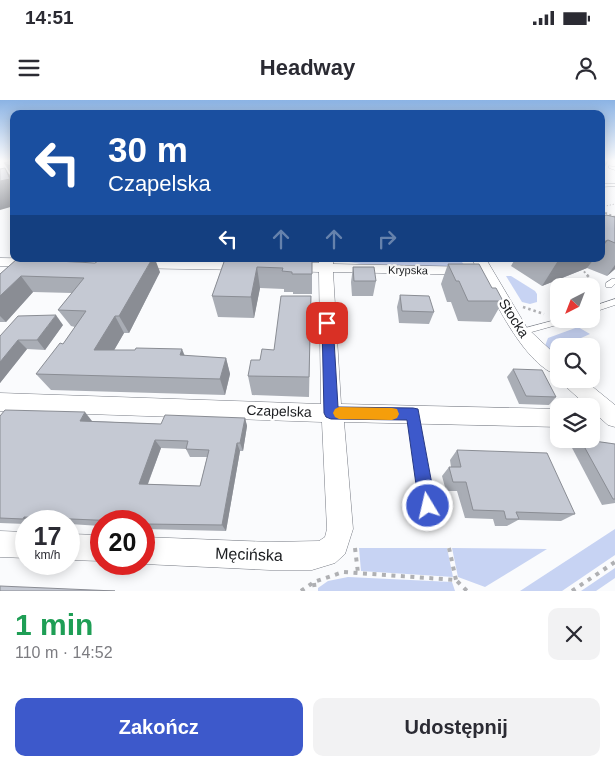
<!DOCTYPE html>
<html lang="pl">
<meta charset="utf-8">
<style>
body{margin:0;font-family:Arial,sans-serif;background:#f2f2f3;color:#2b2b33;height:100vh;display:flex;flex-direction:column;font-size:19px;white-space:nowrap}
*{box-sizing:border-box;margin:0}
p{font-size:16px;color:#7c7c81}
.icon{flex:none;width:28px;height:28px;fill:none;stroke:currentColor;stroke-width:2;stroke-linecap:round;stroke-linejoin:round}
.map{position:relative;height:491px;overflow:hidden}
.drawer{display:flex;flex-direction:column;background:#fff;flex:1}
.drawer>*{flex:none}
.banner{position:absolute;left:10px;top:10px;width:595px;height:152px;border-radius:10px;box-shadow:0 2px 12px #0003;background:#1a4fa0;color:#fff;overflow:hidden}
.needle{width:32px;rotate:222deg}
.tools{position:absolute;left:550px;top:178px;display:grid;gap:10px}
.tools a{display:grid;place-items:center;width:50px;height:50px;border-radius:10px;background:#fff;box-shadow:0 2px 12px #0003;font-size:25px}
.speed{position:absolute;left:15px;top:410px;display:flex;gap:10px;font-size:25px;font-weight:700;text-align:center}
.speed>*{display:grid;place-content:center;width:65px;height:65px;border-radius:50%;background:#fff;box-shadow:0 2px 12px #0003;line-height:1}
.speed small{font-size:12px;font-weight:400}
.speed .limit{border:8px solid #d22;background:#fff;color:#111}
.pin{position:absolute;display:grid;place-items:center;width:42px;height:42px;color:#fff;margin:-21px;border-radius:10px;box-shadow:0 2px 8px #0006}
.me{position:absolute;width:55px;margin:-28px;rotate:351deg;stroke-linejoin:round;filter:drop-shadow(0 0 4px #0008)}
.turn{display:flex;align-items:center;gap:18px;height:105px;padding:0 15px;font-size:22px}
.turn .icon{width:65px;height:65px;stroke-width:2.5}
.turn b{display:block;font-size:35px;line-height:42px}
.lanes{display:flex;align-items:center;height:48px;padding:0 15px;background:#0003;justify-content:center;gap:25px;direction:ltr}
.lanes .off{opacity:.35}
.round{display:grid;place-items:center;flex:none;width:52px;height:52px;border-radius:10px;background:#f2f2f3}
.overview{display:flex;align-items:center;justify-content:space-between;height:85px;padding:0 15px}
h1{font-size:30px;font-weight:700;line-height:38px;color:#1e9e55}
.primary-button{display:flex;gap:10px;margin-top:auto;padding:10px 15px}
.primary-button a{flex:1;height:58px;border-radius:10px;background:#3d59cb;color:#fff;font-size:20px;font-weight:700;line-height:58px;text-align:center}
.primary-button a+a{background:#f2f2f3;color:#2b2b33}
.status{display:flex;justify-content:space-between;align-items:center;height:35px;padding:0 25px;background:#fff;direction:ltr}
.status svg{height:14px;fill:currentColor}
header{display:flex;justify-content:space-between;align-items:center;height:65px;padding:0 15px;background:#fff;font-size:22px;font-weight:700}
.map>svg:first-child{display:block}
.green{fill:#c7d3f3}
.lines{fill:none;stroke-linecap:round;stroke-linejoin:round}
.lane-casing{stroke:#787c85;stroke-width:1}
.street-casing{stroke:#787c85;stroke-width:1}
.path-far3{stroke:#afb0b3;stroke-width:1;stroke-dasharray:1 2;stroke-linecap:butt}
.path-far2{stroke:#afb0b3;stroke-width:2;stroke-dasharray:2 2.5;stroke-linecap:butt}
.path-far1{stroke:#afb0b3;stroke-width:2.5;stroke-dasharray:2.5 3;stroke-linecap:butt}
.path{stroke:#afb0b3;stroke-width:4;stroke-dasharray:4 5.5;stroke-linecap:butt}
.lane{fill:#fff;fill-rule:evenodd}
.street{fill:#fff;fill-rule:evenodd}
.wall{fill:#a9adb5;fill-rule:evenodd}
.shaded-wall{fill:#8a8d94}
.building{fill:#c5c9d3;stroke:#8a8d94;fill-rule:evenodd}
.route{fill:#3d59cb;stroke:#283a84}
.slow{fill:#f59e0b}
.labels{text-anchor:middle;stroke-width:4.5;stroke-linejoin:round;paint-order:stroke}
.far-street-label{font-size:11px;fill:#1b1d20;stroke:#fff}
.street-label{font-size:14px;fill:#1b1d20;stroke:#fff}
.near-street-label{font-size:16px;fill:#1b1d20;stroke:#fff}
</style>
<div class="status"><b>14:51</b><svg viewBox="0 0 49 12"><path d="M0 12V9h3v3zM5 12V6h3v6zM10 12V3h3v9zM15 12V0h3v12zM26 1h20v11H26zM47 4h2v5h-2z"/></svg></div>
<header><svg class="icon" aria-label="menu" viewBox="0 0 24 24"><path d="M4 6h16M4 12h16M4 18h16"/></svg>Headway<svg class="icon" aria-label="person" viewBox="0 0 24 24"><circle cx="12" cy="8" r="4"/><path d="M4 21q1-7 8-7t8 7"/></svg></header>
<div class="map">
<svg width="615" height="491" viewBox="0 0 615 491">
<rect width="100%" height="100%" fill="#fafbfd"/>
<!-- green -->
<g class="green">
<polygon points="342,159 460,159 464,165 462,167 361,164 343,161"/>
<polygon points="506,176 511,176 535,191 537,194 537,202 530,204 522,202"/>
<polygon points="578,227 590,234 563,246 559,246 559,248 551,252 545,246 548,238"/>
<polygon points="615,429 615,455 562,491 520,491"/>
<polygon points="359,448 447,448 453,477 361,471"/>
<polygon points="452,448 547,449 485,487 458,477"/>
<polygon points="615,468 615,478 596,491 581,491"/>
<polygon points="348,477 452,482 455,491 318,491 318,488 328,481"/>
</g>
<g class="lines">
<defs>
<g id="lane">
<polygon points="609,66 615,67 615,70 609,68"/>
<polygon points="601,84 615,84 615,86 601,87"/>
<polygon points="612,179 615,179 615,184 612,187 606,187 606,183"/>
<polygon points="615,199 615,205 591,213 591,207"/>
<polygon points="559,219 572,219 571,221 521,235 517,232 518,230"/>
<polygon points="413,309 417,311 418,314 434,406 432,410 428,412 424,410 422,406 408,314 409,311"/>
</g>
<g id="street">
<polygon points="0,158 247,162 254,166 247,170 0,166"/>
<path d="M 319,159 L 333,159 L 333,164 L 476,167 L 472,159 L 486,159 L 527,228 L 559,258 L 559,276 C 525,265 497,205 481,175 L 333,172 L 341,304 L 559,309 L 559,327 L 344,322 L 353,429 L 345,454 L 335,463 L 312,470 L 270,470 L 144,464 L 144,437 L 270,442 L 319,441 L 325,437 L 327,429 L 322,322 L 0,311 L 0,293 L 321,304 L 319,172 L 288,171 L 281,167 L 288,163 L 319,163 Z"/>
<polygon points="560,279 583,279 615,305 615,327 608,325 591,310 591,306 587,306 563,284"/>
<polygon points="0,431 26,432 26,458 0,457"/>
<polygon points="69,434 101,435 101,461 69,460"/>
</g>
</defs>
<!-- lane casing -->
<use href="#lane" class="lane-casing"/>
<!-- street casing -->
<use href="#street" class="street-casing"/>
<!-- path-far3 -->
<g class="path-far3">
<polyline points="0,74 11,75"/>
<polyline points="601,104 607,104"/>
<polyline points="601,107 615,104"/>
</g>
<!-- path-far2 -->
<g class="path-far2">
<polyline points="601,111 615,117"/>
<polyline points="581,168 588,176"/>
</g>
<!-- path-far1 -->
<g class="path-far1">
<polyline points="587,175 590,178"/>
<polyline points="523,207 544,214"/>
</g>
<!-- path -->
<g class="path">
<polyline points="355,448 358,473"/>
<polyline points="449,448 456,480"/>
<polyline points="314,483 315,491"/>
<polyline points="301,491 314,482 343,472 456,480 467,491"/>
<polyline points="572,491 615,462"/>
</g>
<!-- lane -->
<use href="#lane" class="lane"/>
<!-- street -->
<use href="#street" class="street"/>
</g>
<!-- wall -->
<g class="wall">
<polygon points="14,60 14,79 4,63"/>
<polygon points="601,117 615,117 615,169 607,176 587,168 542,186 511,166 515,159 601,159"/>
<polygon points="17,159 49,159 50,161 160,172 129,233 124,233 114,250 185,256 226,258 230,274 225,295 51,290 36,274 63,244 75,227 71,226 58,210 72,193 33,192 6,222 0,222 0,174"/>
<polygon points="225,159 312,159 312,194 293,194 293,192 284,192 284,189 260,188 254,218 218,217 212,196"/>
<polygon points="448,164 492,188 503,201 491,222 458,221 451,202 447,202 441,184"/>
<polygon points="353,167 376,181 373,196 352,196 351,182"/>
<polygon points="400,195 434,212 429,224 399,223 397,207"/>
<polygon points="311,196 309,297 252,295 248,276 260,260 274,250"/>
<polygon points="63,225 45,250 27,249 0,283 0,236"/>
<polygon points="513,269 556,297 549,305 519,304 507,277"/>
<path d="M 0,316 L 92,321 L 161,324 L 245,318 L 247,326 L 243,351 L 240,351 L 226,431 L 144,429 L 144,421 L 101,421 L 101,426 L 69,424 L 69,421 L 26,421 L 26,424 L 0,423 ZM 161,348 L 186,349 L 190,357 L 207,357 L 200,386 L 148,384 Z"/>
<polygon points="580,339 615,344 615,403 602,405 571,346"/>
<polygon points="457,350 575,414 561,421 518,420 507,426 495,426 493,419 465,418 457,391 446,391 442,376 449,367 451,367 450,360"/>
</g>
<!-- shaded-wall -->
<g class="shaded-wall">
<polygon points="601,60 609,60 601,73"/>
<polygon points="5,68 14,82 14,106 0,110 0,81"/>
<polygon points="608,140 601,149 601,143"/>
<polygon points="40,159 49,159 56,169 38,160"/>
<polygon points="152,159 155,159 160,172 129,233 119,216"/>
<polygon points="559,159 594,159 587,168 542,186"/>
<polygon points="615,165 615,169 607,176"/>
<polygon points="257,167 260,188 254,218 251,197"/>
<polygon points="21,176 33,192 6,222 0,216 0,196"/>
<polygon points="56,215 63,225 45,250 37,240"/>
<polygon points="115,216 124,233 105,266 94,250"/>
<polygon points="18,240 27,249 0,283 0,262"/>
<polygon points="182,249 189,266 180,255"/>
<polygon points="226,258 230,274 225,295 220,279"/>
<polygon points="85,312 92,321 88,329 80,321"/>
<polygon points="245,318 247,326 243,351 240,343"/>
<polygon points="155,340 161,348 145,391 139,384"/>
<polygon points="237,343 240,351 226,431 222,425"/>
<polygon points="24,417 33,421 27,421 23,419"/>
</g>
<!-- building -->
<g class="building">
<polygon points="14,60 14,68 4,63"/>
<polygon points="5,68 10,79 0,81 0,69"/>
<polygon points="606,115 615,117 615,143 608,140 601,143 601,117"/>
<polygon points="17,159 40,159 38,160 95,163 98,161 124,160 125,159 152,159 119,216 115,216 94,250 135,250 136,248 182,249 180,255 226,258 220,279 36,274 60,243 63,244 86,211 58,210 84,178 21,176 0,196 0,174"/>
<polygon points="225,159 312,159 312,174 292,174 292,172 282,171 283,168 257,167 251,197 212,196"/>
<polygon points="448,164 479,164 492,188 496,188 503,201 468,201 459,181 456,181"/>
<polygon points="353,167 374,167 376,181 354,181"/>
<polygon points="400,195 429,196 434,212 402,211"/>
<polygon points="281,196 311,196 309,277 248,276 251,260 260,260 262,249 274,250"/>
<polygon points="56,215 37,240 18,240 0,262 0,236 18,216"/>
<polygon points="513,269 542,270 556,297 526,296"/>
<path d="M 5,310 L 85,312 L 80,321 L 161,324 L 165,315 L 245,318 L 240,343 L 237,343 L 222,425 L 144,424 L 144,421 L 118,421 L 24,417 L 23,419 L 0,418 L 0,316 ZM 155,340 L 188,341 L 186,349 L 209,350 L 200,386 L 139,384 Z"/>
<polygon points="580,339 615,344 615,399 613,399"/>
<polygon points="457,350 547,353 575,414 516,412 519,419 506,419 504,411 473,410 466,382 453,382 449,367 461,367"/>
<polygon points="0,486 115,491 0,491"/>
</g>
<!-- sky -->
<linearGradient id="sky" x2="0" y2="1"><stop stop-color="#8bb3e4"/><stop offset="0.47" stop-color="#fdfdfe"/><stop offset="1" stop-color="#fdfdfe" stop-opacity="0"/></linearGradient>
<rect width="615" height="129" fill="url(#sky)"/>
<!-- route -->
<polygon class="route" points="327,219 333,223 338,307 413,308 418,309 436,406 433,412 428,414 422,412 419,406 407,320 331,319 326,317 324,313 322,223"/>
<!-- slow -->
<polygon class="slow" points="339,307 392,308 397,309 399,314 397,318 392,320 339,319 335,317 333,313 335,309"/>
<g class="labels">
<!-- far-street labels -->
<g class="far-street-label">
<text transform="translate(408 170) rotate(1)" y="4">Krypska</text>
</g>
<!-- street labels -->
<g class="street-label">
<text transform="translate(514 218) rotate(57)" y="5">Stocka</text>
<text transform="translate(279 311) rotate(2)" y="5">Czapelska</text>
</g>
<!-- near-street labels -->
<g class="near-street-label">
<text transform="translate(249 454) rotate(2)" y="6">Męcińska</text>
</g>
</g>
</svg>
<div class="tools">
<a><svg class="needle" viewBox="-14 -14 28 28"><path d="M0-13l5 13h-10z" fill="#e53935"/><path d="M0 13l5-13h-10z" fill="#7c7c81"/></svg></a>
<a><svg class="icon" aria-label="search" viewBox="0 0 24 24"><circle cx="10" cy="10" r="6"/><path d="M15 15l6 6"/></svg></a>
<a><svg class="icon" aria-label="layers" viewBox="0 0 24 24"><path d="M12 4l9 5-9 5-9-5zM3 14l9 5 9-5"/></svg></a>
</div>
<div class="speed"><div>17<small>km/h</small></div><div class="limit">20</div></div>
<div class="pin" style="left:327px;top:223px;background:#d93025"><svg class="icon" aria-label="arrive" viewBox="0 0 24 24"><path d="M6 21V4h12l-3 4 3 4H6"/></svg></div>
<svg class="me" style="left:428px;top:406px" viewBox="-20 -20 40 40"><circle r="17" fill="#3d59cb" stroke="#fff" stroke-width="3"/><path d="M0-11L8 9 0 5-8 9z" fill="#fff"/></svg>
<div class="banner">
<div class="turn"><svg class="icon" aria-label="left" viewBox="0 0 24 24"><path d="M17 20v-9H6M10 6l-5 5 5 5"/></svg><div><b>30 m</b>Czapelska</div></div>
<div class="lanes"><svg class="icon" aria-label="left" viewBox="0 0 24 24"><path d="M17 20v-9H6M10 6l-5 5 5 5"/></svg><svg class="icon off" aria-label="ahead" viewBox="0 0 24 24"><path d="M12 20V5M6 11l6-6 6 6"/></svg><svg class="icon off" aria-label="ahead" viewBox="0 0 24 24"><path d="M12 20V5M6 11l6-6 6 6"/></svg><svg class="icon off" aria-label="right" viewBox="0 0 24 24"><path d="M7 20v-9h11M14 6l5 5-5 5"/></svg></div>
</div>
</div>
<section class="drawer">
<div class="overview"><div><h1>1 min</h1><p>110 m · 14:52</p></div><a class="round"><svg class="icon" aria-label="close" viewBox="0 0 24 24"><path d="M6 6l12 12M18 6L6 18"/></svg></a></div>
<div class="primary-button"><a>Zakończ</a><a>Udostępnij</a></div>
</section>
